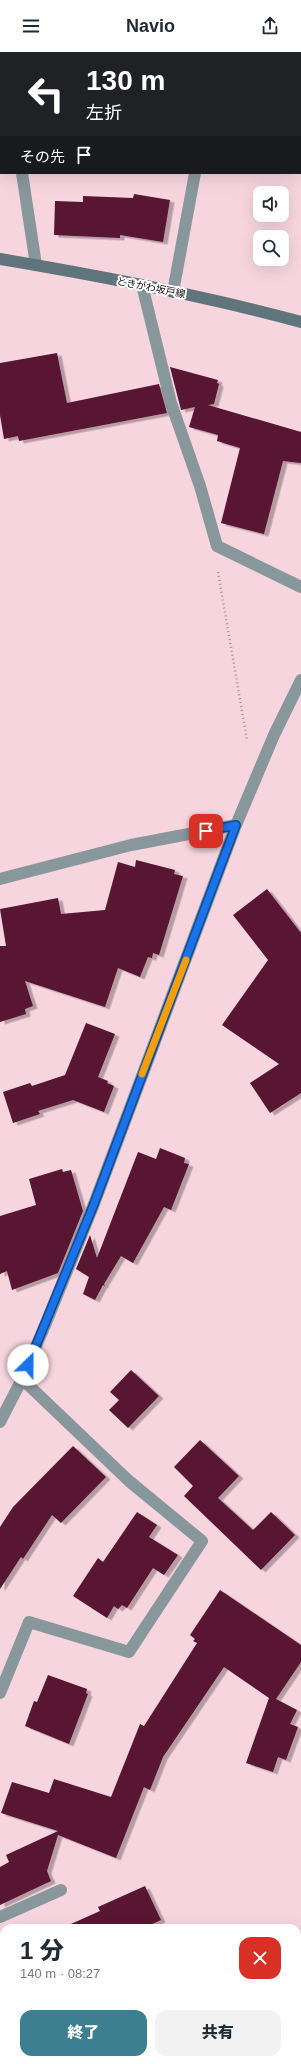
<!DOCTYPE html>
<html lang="ja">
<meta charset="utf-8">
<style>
body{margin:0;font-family:Helvetica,"Noto Sans JP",sans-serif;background:#f2f2f3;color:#1f2937;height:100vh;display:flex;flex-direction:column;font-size:15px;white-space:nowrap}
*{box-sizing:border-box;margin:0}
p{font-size:13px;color:#747a83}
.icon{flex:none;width:22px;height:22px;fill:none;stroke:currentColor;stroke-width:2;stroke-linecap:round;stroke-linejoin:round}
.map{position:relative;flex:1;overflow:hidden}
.details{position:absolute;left:0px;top:1872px;width:301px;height:140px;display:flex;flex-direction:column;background:#fff;border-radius:12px 12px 0 0;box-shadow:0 4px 16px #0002}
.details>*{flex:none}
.hud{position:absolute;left:0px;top:0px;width:301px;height:122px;box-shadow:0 4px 16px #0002;background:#202124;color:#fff;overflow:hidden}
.tools{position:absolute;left:253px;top:134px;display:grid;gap:8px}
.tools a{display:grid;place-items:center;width:36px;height:36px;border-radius:8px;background:#fff;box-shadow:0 4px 16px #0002;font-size:20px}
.pin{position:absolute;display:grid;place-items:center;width:34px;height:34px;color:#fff;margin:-17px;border-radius:8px;box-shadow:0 2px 6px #0006}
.me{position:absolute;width:44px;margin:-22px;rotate:23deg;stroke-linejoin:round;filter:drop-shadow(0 0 3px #0008)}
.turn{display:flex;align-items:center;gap:14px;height:84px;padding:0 20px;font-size:18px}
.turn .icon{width:52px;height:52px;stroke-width:2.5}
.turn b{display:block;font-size:28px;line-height:34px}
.then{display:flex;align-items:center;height:38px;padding:0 20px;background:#0003;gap:8px;font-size:15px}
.round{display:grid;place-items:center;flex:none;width:42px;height:42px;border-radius:12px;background:#f2f2f3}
.summary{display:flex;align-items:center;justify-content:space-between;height:68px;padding:0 20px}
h1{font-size:24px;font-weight:800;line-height:30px}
.button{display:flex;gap:8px;margin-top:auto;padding:8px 20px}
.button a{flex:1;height:46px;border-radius:12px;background:#3c7f90;color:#fff;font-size:16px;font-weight:800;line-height:46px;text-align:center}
.button a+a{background:#f2f2f3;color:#1f2937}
header{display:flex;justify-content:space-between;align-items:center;height:52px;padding:0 20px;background:#fff;font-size:18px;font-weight:800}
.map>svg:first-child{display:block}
.building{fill:#581430;filter:url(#shadow)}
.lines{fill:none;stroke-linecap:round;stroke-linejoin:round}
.path{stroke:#aa9097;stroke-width:2.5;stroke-dasharray:1 3;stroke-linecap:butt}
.lane{stroke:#88979b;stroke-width:12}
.street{stroke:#88979b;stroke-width:12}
.secondary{stroke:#5f757b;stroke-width:12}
.route-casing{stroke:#114b97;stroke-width:10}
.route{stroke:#1a73e8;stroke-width:7}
.slow{stroke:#f59e0b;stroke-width:7}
.labels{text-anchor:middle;stroke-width:4;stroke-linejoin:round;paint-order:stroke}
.street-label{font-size:10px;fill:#150a0d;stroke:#fff}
</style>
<header><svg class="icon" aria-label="menu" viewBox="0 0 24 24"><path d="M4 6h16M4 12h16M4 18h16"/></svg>Navio<svg class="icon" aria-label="share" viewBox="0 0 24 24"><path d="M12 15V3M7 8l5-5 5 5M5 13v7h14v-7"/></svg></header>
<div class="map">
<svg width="301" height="2012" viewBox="0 0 301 2012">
<defs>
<filter id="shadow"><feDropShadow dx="4.5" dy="2.5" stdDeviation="0" flood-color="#0004"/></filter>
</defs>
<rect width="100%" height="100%" fill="#f7d5de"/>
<!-- building -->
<g class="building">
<polygon points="134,142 170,148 163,190 120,183 120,186 54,183 55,149 83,150 83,144 133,146"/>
<polygon points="57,301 67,351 159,332 167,361 19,389 18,384 4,387 0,363 0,311"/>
<polygon points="170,315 218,328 217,331 219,332 214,352 208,353 301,380 301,411 283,409 264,482 221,471 240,396 217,389 218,383 189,375 195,355 181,358"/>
<polygon points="136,808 175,818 174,822 183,824 159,903 153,901 152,906 148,905 140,925 118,916 105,955 25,929 33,954 25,957 26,962 0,970 0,894 6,894 0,857 58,846 61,862 105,858 118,810 135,815"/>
<polygon points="267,837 301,881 301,1041 270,1061 250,1031 279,1012 222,973 268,908 233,863"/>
<polygon points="86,971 115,982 98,1025 108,1029 107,1031 114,1034 104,1060 73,1048 38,1059 40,1062 13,1071 3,1040 30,1031 32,1034 65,1023"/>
<polygon points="160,1096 185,1106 184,1111 189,1112 171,1158 164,1155 133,1211 121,1204 104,1232 105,1234 103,1233 95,1248 83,1242 89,1225 76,1217 90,1183 97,1206 138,1100 156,1107"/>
<polygon points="62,1117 63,1120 71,1118 83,1159 58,1221 12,1238 7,1219 0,1222 0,1164 36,1153 29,1127"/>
<polygon points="131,1318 159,1344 128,1376 109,1358 119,1348 110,1340"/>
<polygon points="200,1388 239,1424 218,1446 253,1478 271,1460 295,1483 261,1518 184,1444 193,1434 174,1415"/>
<polygon points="73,1394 106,1425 61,1471 52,1463 23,1507 21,1505 0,1537 0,1475 13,1455"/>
<polygon points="137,1460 157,1473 149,1485 178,1503 164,1523 153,1516 127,1556 122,1553 118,1557 114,1554 107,1566 73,1544 98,1506 103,1510"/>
<polygon points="220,1538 301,1593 301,1610 276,1647 297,1658 290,1672 298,1675 286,1708 278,1705 273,1720 246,1711 269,1646 224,1615 163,1705 150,1738 144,1735 116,1806 58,1783 47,1819 51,1829 0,1853 0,1815 9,1810 6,1803 58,1779 1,1761 12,1730 49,1741 54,1727 111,1745 140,1672 144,1674 197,1591 193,1589 195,1587 190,1583"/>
<polygon points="48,1623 87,1637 86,1641 88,1642 69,1692 25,1674 34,1649 37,1650"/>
<polygon points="145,1834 161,1868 144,1876 62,1876 100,1859 98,1855"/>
</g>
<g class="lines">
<!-- path -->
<polyline class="path" points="218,520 247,688"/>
<!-- lane -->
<g class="lane">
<polyline points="173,240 195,121"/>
<polyline points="0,827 131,793 236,773"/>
<polyline points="0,1865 61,1838"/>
</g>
<!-- street -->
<g class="street">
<polyline points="2,0 2,1"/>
<polyline points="22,121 36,213"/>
<polyline points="142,233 171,351 200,434 217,494 301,535"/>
<polyline points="0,1370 22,1327 46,1271 94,1152 236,773 274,683 301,628"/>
<polyline points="0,1641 29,1570 129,1600 202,1489 129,1429 22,1327"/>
<polyline points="0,1952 4,1961"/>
<polyline points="24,2008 26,2012"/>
</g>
<!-- secondary -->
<path class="secondary" d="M 0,207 C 101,224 202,243 301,270"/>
</g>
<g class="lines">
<defs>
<polyline id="route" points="28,1313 94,1152 236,773 206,779"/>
</defs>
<!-- route casing -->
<use href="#route" class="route-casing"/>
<!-- route -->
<use href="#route" class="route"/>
<!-- slow -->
<polyline class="slow" points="142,1022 186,908"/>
</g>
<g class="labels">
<!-- street labels -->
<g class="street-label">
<text transform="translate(151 235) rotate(11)" y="4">ときがわ坂戸線</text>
</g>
</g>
</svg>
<div class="tools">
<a><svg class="icon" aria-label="sound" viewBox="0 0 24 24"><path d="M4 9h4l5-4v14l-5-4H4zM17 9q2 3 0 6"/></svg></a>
<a><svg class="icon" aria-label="search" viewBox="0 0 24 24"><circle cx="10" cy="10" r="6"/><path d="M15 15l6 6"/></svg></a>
</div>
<div class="pin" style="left:206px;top:779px;background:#d93025"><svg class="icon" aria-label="arrive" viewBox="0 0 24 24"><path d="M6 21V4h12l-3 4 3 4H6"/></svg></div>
<svg class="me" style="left:28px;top:1313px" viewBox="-20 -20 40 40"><circle r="19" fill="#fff"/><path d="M0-13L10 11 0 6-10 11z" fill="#1a73e8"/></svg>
<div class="hud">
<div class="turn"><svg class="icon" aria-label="left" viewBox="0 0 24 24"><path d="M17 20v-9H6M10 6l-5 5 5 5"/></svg><div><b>130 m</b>左折</div></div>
<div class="then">その先<svg class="icon" aria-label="arrive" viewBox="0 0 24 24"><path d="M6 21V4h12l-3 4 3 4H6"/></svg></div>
</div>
<section class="details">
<div class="summary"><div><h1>1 分</h1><p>140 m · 08:27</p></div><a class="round" style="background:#d93025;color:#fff"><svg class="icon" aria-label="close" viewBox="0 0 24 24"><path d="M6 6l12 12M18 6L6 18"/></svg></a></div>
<div class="button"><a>終了</a><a>共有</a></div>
</section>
</div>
